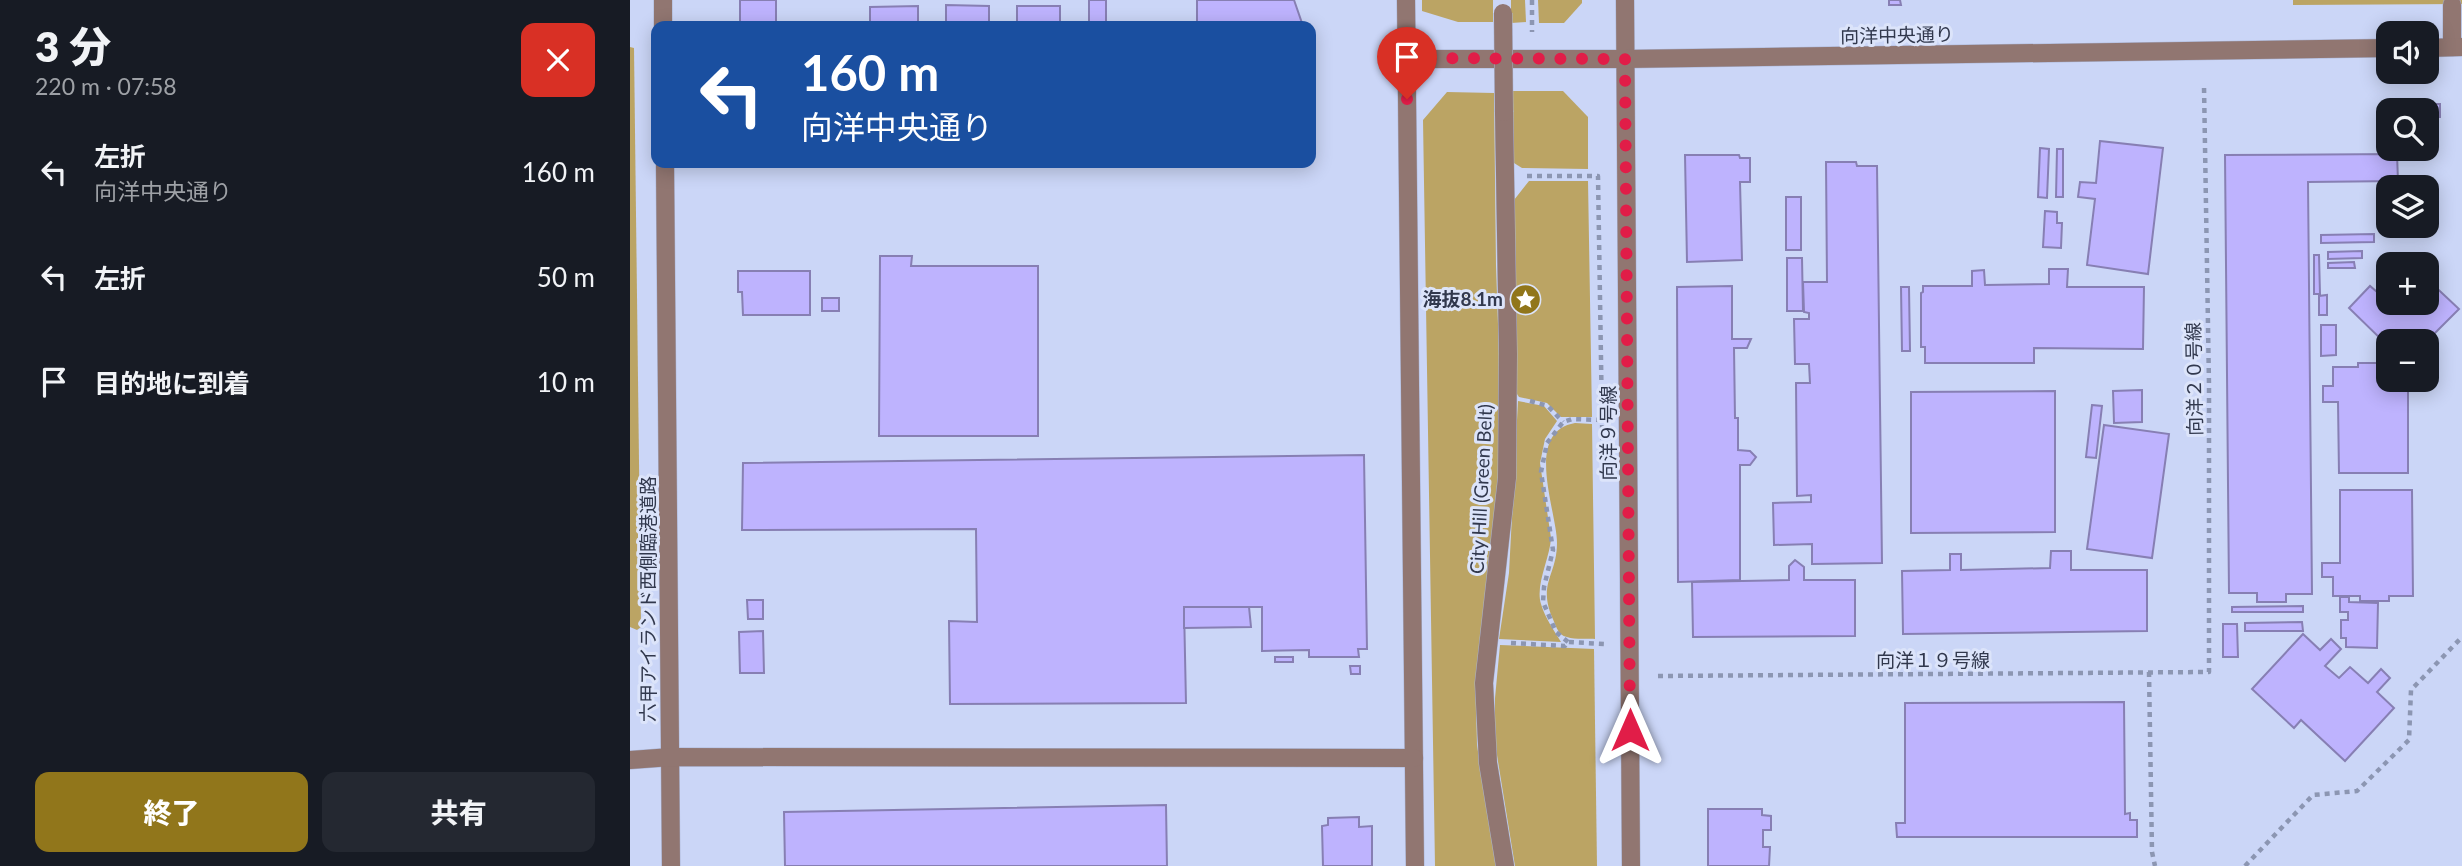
<!DOCTYPE html>
<html lang="ja">
<meta charset="utf-8">
<style>
body{margin:0;font-family:Lato,"Noto Sans JP",sans-serif;background:#242831;color:#f1f3f6;height:100vh;display:flex;flex-direction:column;font-size:26px;white-space:nowrap}
*{box-sizing:border-box;margin:0}
p{font-size:23px;color:#9ea1a6}
.icon{flex:none;width:38px;height:38px;fill:none;stroke:currentColor;stroke-width:2;stroke-linecap:round;stroke-linejoin:round}
.map{position:relative;flex:1;overflow:hidden}
.sheet{display:flex;flex-direction:column;background:#171b24;width:630px}
.sheet>*{flex:none}
.banner{position:absolute;left:21px;top:21px;width:665px;height:147px;border-radius:14px;box-shadow:0 4px 18px #0003;background:#1a4fa0;color:#fff;overflow:hidden}
.fabs{position:absolute;left:1746px;top:21px;display:grid;gap:14px}
.fabs a{display:grid;place-items:center;width:63px;height:63px;border-radius:14px;background:#171b24;box-shadow:0 4px 18px #0003;font-size:35px}
.pin{position:absolute;display:grid;place-items:center;width:60px;height:60px;color:#fff;margin:-72px -30px;border-radius:50% 50% 50% 0;rotate:-45deg;box-shadow:0 0 7px #0007}
.pin .icon{rotate:45deg}
.me{position:absolute;width:77px;margin:-38px;rotate:0deg;stroke-linejoin:round;filter:drop-shadow(0 0 5px #0008)}
.turn{display:flex;align-items:center;gap:24px;height:147px;padding:0 35px;font-size:32px}
.turn .icon{width:91px;height:91px;stroke-width:2.5}
.turn b{display:block;font-size:49px;line-height:60px}
.round{display:grid;place-items:center;flex:none;width:74px;height:74px;border-radius:14px;background:#242831}
.headline{display:flex;align-items:center;justify-content:space-between;height:119px;padding:0 35px}
h1{font-size:42px;font-weight:800;line-height:52px}
.cta{display:flex;gap:14px;margin-top:auto;padding:14px 35px}
.cta a{flex:1;height:80px;border-radius:14px;background:#91761b;color:#fff;font-size:28px;font-weight:800;line-height:80px;text-align:center}
.cta a+a{background:#242831;color:#f1f3f6}
ul{padding:0;list-style:none}
li{display:flex;align-items:center;gap:21px;height:105px;padding:0 35px}
li div{flex:1}
li b{display:block;font-size:26px}
li em{font-style:normal}
main{display:flex;flex:1;min-height:0}
.map>svg:first-child{display:block}
.green{fill:#bba464}
.building{fill:#beb3fe;stroke:#877fb3;stroke-width:2}
.lines{fill:none;stroke-linecap:round;stroke-linejoin:round}
.minor-casing{stroke:#a9b3d2;stroke-width:19}
.path{stroke:#8c96b2;stroke-width:4.5;stroke-dasharray:5 5;stroke-linecap:butt}
.minor{stroke:#917671;stroke-width:18}
.minor-bridge-casing{stroke:#a9b3d2;stroke-width:19;stroke-linecap:butt}
.minor-bridge{stroke:#917671;stroke-width:18}
.route{stroke:#e11d48;stroke-width:12;stroke-dasharray:0 21.6}
.labels{text-anchor:middle;stroke-width:6;stroke-linejoin:round;paint-order:stroke}
.street-label{font-size:19px;fill:#31384d;stroke:#dce4fa}
.poi-label{font-size:19px;font-weight:bold;fill:#31384d;stroke:#dce4fa;text-anchor:end}
</style>
<main>
<section class="sheet">
<div class="headline"><div><h1>3 分</h1><p>220 m · 07:58</p></div><a class="round" style="background:#d93025;color:#fff"><svg class="icon" aria-label="close" viewBox="0 0 24 24"><path d="M6 6l12 12M18 6L6 18"/></svg></a></div>
<ul>
<li><svg class="icon" aria-label="left" viewBox="0 0 24 24"><path d="M17 20v-9H6M10 6l-5 5 5 5"/></svg><div><b>左折</b><p>向洋中央通り</p></div><em>160 m</em></li>
<li><svg class="icon" aria-label="left" viewBox="0 0 24 24"><path d="M17 20v-9H6M10 6l-5 5 5 5"/></svg><div><b>左折</b></div><em>50 m</em></li>
<li><svg class="icon" aria-label="arrive" viewBox="0 0 24 24"><path d="M6 21V4h12l-3 4 3 4H6"/></svg><div><b>目的地に到着</b></div><em>10 m</em></li>
</ul>
<div class="cta"><a>終了</a><a>共有</a></div>
</section>
<div class="map">
<svg width="1832" height="866" viewBox="0 0 1832 866">
<rect width="100%" height="100%" fill="#cbd6f7"/>
<!-- green -->
<g class="green">
<polygon points="792,0 863,0 863,22 828,22 792,11"/>
<polygon points="881,0 895,0 896,22 881,23"/>
<polygon points="908,0 952,0 952,3 934,23 909,23"/>
<polygon points="1663,0 1832,0 1832,4 1663,5"/>
<polygon points="0,47 4,48 11,627 7,630 0,627"/>
<polygon points="882,91 933,91 958,117 958,169 892,168 884,163"/>
<polygon points="817,92 864,93 866,265 872,443 846,703 847,745 866,866 805,866 793,120"/>
<polygon points="899,181 958,181 962,417 931,417 917,403 889,397 887,394 884,200"/>
<path d="M 888,401 L 914,406 L 927,421 L 915,439 L 910,463 L 921,538 C 920,558 905,585 911,604 C 915,618 925,632 931,642 L 869,639 L 879,573 Z"/>
<path d="M 945,423 L 962,424 L 965,639 C 955,638 935,641 929,632 C 926,628 924,621 922,617 C 908,583 927,575 927,543 C 927,511 893,432 945,423 Z"/>
<polygon points="870,645 964,649 967,866 885,866 865,743 865,698"/>
</g>
<!-- building -->
<g class="building">
<rect x="110" y="0" width="36" height="26"/>
<rect x="459" y="0" width="17" height="26"/>
<polygon points="567,0 664,0 673,26 567,26"/>
<polygon points="1259,0 1270,0 1271,5 1259,5"/>
<polygon points="316,5 359,6 359,26 316,26"/>
<polygon points="288,6 288,26 240,26 240,7"/>
<rect x="387" y="6" width="43" height="20"/>
<rect x="1800" y="104" width="10" height="13"/>
<polygon points="1470,141 1533,148 1518,274 1457,265 1465,199 1448,197 1450,182 1466,183"/>
<polygon points="1410,148 1419,149 1417,198 1408,197"/>
<polygon points="1427,149 1433,149 1433,197 1426,197"/>
<polygon points="1767,154 1768,181 1678,182 1682,594 1656,594 1656,602 1627,602 1627,593 1599,593 1595,155"/>
<polygon points="1055,155 1109,155 1110,158 1120,158 1120,182 1110,182 1112,260 1057,262"/>
<polygon points="1196,162 1226,162 1227,166 1247,166 1252,563 1182,564 1182,544 1144,545 1143,503 1181,502 1181,495 1167,496 1166,383 1180,383 1179,364 1165,364 1164,319 1179,319 1179,313 1174,312 1173,282 1197,282"/>
<rect x="1156" y="197" width="15" height="53"/>
<polygon points="1415,211 1427,212 1427,223 1432,223 1431,248 1413,247"/>
<polygon points="1744,234 1744,242 1691,243 1691,235"/>
<polygon points="1732,251 1732,258 1698,259 1698,252"/>
<polygon points="1684,255 1689,255 1690,294 1684,294"/>
<polygon points="250,256 282,256 281,266 408,266 408,436 249,436"/>
<polygon points="1773,256 1782,264 1765,264"/>
<polygon points="1157,258 1172,258 1173,311 1157,311"/>
<polygon points="1724,262 1725,268 1698,268 1698,263"/>
<polygon points="1419,269 1438,269 1437,287 1514,287 1513,349 1404,348 1404,363 1295,363 1295,347 1291,347 1291,293 1293,292 1293,286 1342,286 1342,271 1354,270 1355,285 1419,284"/>
<polygon points="1759,270 1759,292 1748,282"/>
<polygon points="108,271 180,271 180,315 113,315 112,292 108,292"/>
<polygon points="1797,279 1829,309 1797,341 1759,341 1759,347 1719,308 1740,286 1754,298 1759,293 1759,303 1797,303"/>
<polygon points="1102,286 1102,339 1121,339 1117,348 1104,348 1105,418 1108,418 1108,450 1120,451 1126,457 1120,465 1110,465 1110,580 1048,582 1047,287"/>
<polygon points="1271,287 1279,287 1280,351 1272,351"/>
<polygon points="1697,295 1697,315 1689,315 1689,296"/>
<rect x="192" y="298" width="17" height="13"/>
<polygon points="1691,325 1706,325 1706,355 1691,356"/>
<polygon points="1728,363 1748,363 1748,366 1759,366 1759,380 1778,380 1778,473 1709,473 1708,402 1693,402 1693,386 1703,386 1703,367 1728,367"/>
<polygon points="1512,390 1512,422 1484,423 1483,391"/>
<polygon points="1425,391 1425,532 1281,533 1281,392"/>
<polygon points="1462,405 1472,406 1466,458 1456,457"/>
<polygon points="1474,425 1539,434 1522,558 1457,549"/>
<polygon points="734,455 737,649 728,649 729,657 679,657 679,650 632,651 632,607 554,607 556,703 320,704 319,621 347,622 346,529 112,530 113,463"/>
<polygon points="1710,490 1782,490 1783,596 1759,596 1759,601 1730,601 1730,596 1703,596 1703,577 1692,577 1692,563 1710,563"/>
<polygon points="1421,551 1441,551 1441,570 1517,570 1517,631 1273,634 1272,571 1320,570 1320,554 1331,554 1331,570 1420,568"/>
<polygon points="1165,560 1174,567 1174,580 1225,580 1225,636 1063,637 1062,582 1159,580 1159,566"/>
<polygon points="1710,597 1719,597 1719,602 1748,603 1747,648 1716,647 1716,638 1711,638 1711,620 1718,620 1718,612 1710,612"/>
<polygon points="117,600 133,600 133,619 118,619"/>
<polygon points="1673,606 1673,612 1602,612 1602,607"/>
<polygon points="554,607 619,607 621,627 554,628"/>
<polygon points="1672,622 1673,631 1615,631 1615,623"/>
<polygon points="1593,624 1607,624 1608,657 1593,657"/>
<polygon points="133,631 134,673 110,673 109,632"/>
<polygon points="1673,634 1690,650 1701,639 1711,649 1695,666 1709,678 1720,667 1738,683 1751,669 1760,678 1747,692 1764,708 1715,761 1671,720 1664,728 1622,689"/>
<rect x="645" y="657" width="18" height="5"/>
<polygon points="720,666 730,666 730,674 721,674"/>
<polygon points="1494,702 1495,814 1500,813 1500,820 1507,820 1507,837 1267,837 1266,823 1275,823 1275,703"/>
<polygon points="536,805 537,866 155,866 154,812"/>
<polygon points="1078,809 1132,809 1132,815 1141,816 1141,830 1133,830 1133,847 1140,847 1139,866 1078,866"/>
<polygon points="729,817 729,827 742,826 742,866 693,866 692,826 698,825 698,818"/>
</g>
<g class="lines">
<defs>
<g id="minor">
<polyline points="33,0 33,26"/>
<polyline points="776,0 785,866"/>
<polyline points="995,0 1001,866"/>
<polyline points="1822,5 1822,47"/>
<polyline points="1797,48 1832,47"/>
<polyline points="777,59 995,59 1759,48"/>
<polyline points="874,112 878,354 877,478 854,683 858,763 875,866"/>
<polyline points="35,163 41,866"/>
<polyline points="0,760 41,757 784,758"/>
</g>
</defs>
<!-- minor casing -->
<use href="#minor" class="minor-casing"/>
<!-- path -->
<g class="path">
<polyline points="902,0 902,32"/>
<polyline points="897,176 968,176 973,481"/>
<polyline points="900,401 918,406 933,422"/>
<polyline points="938,642 926,632 913,602 914,587 923,550 911,472 917,443 933,422 942,419 972,420"/>
<polyline points="881,643 935,646 938,642 975,644 975,641"/>
<polyline points="1519,672 1522,852 1525,866"/>
<polyline points="1028,676 1579,672 1579,385 1574,86"/>
<polyline points="1615,866 1683,795 1727,791 1779,740 1781,690 1832,637"/>
</g>
<!-- minor -->
<use href="#minor" class="minor"/>
<defs>
<polyline id="minor-bridge" points="873,13 874,112"/>
</defs>
<!-- minor-bridge casing -->
<use href="#minor-bridge" class="minor-bridge-casing"/>
<!-- minor-bridge -->
<use href="#minor-bridge" class="minor-bridge"/>
</g>
<g class="lines">
<!-- route -->
<polyline class="route" points="777,99 777,58 995,59 1000,730"/>
</g>
<!-- icons -->
<defs>
<symbol id="sight-disc" viewBox="-11 -11 22 22"><circle r="9.5" fill="#91761b" stroke="#dce4fa"/><path d="M0-6L1.8-2.2L6-1.7L2.9 1.2L3.7 5.4L0 3.3L-3.7 5.4L-2.9 1.2L-6-1.7L-1.8-2.2Z" fill="#fff"/></symbol>
</defs>
<g fill-rule="evenodd">
<use href="#sight-disc" x="878" y="282" width="35" height="35"/>
</g>
<g class="labels">
<!-- street labels -->
<g class="street-label">
<text transform="translate(1267 35) rotate(-1)" y="7">向洋中央通り</text>
<text transform="translate(1564 379) rotate(-91)" y="7">向洋２０号線</text>
<text transform="translate(978 433) rotate(-90)" y="7">向洋９号線</text>
<text transform="translate(851 489) rotate(-87)" y="7">City Hill (Green Belt)</text>
<text transform="translate(18 599) rotate(-90)" y="7">六甲アイランド西側臨港道路</text>
<text x="1303" y="667">向洋１９号線</text>
</g>
<!-- poi labels -->
<g class="poi-label">
<text x="873" y="306">海抜8.1m</text>
</g>
</g>
</svg>
<div class="fabs">
<a><svg class="icon" aria-label="sound" viewBox="0 0 24 24"><path d="M4 9h4l5-4v14l-5-4H4zM17 9q2 3 0 6"/></svg></a>
<a><svg class="icon" aria-label="search" viewBox="0 0 24 24"><circle cx="10" cy="10" r="6"/><path d="M15 15l6 6"/></svg></a>
<a><svg class="icon" aria-label="layers" viewBox="0 0 24 24"><path d="M12 4l9 5-9 5-9-5zM3 14l9 5 9-5"/></svg></a>
<a>+</a>
<a>−</a>
</div>
<div class="pin" style="left:777px;top:99px;background:#d93025"><svg class="icon" aria-label="arrive" viewBox="0 0 24 24"><path d="M6 21V4h12l-3 4 3 4H6"/></svg></div>
<svg class="me" style="left:1000px;top:730px" viewBox="-20 -20 40 40"><path d="M0-17L14 15 0 8-14 15z" fill="#e11d48" stroke="#fff" stroke-width="4"/></svg>
<div class="banner">
<div class="turn"><svg class="icon" aria-label="left" viewBox="0 0 24 24"><path d="M17 20v-9H6M10 6l-5 5 5 5"/></svg><div><b>160 m</b>向洋中央通り</div></div>
</div>
</div>
</main>
